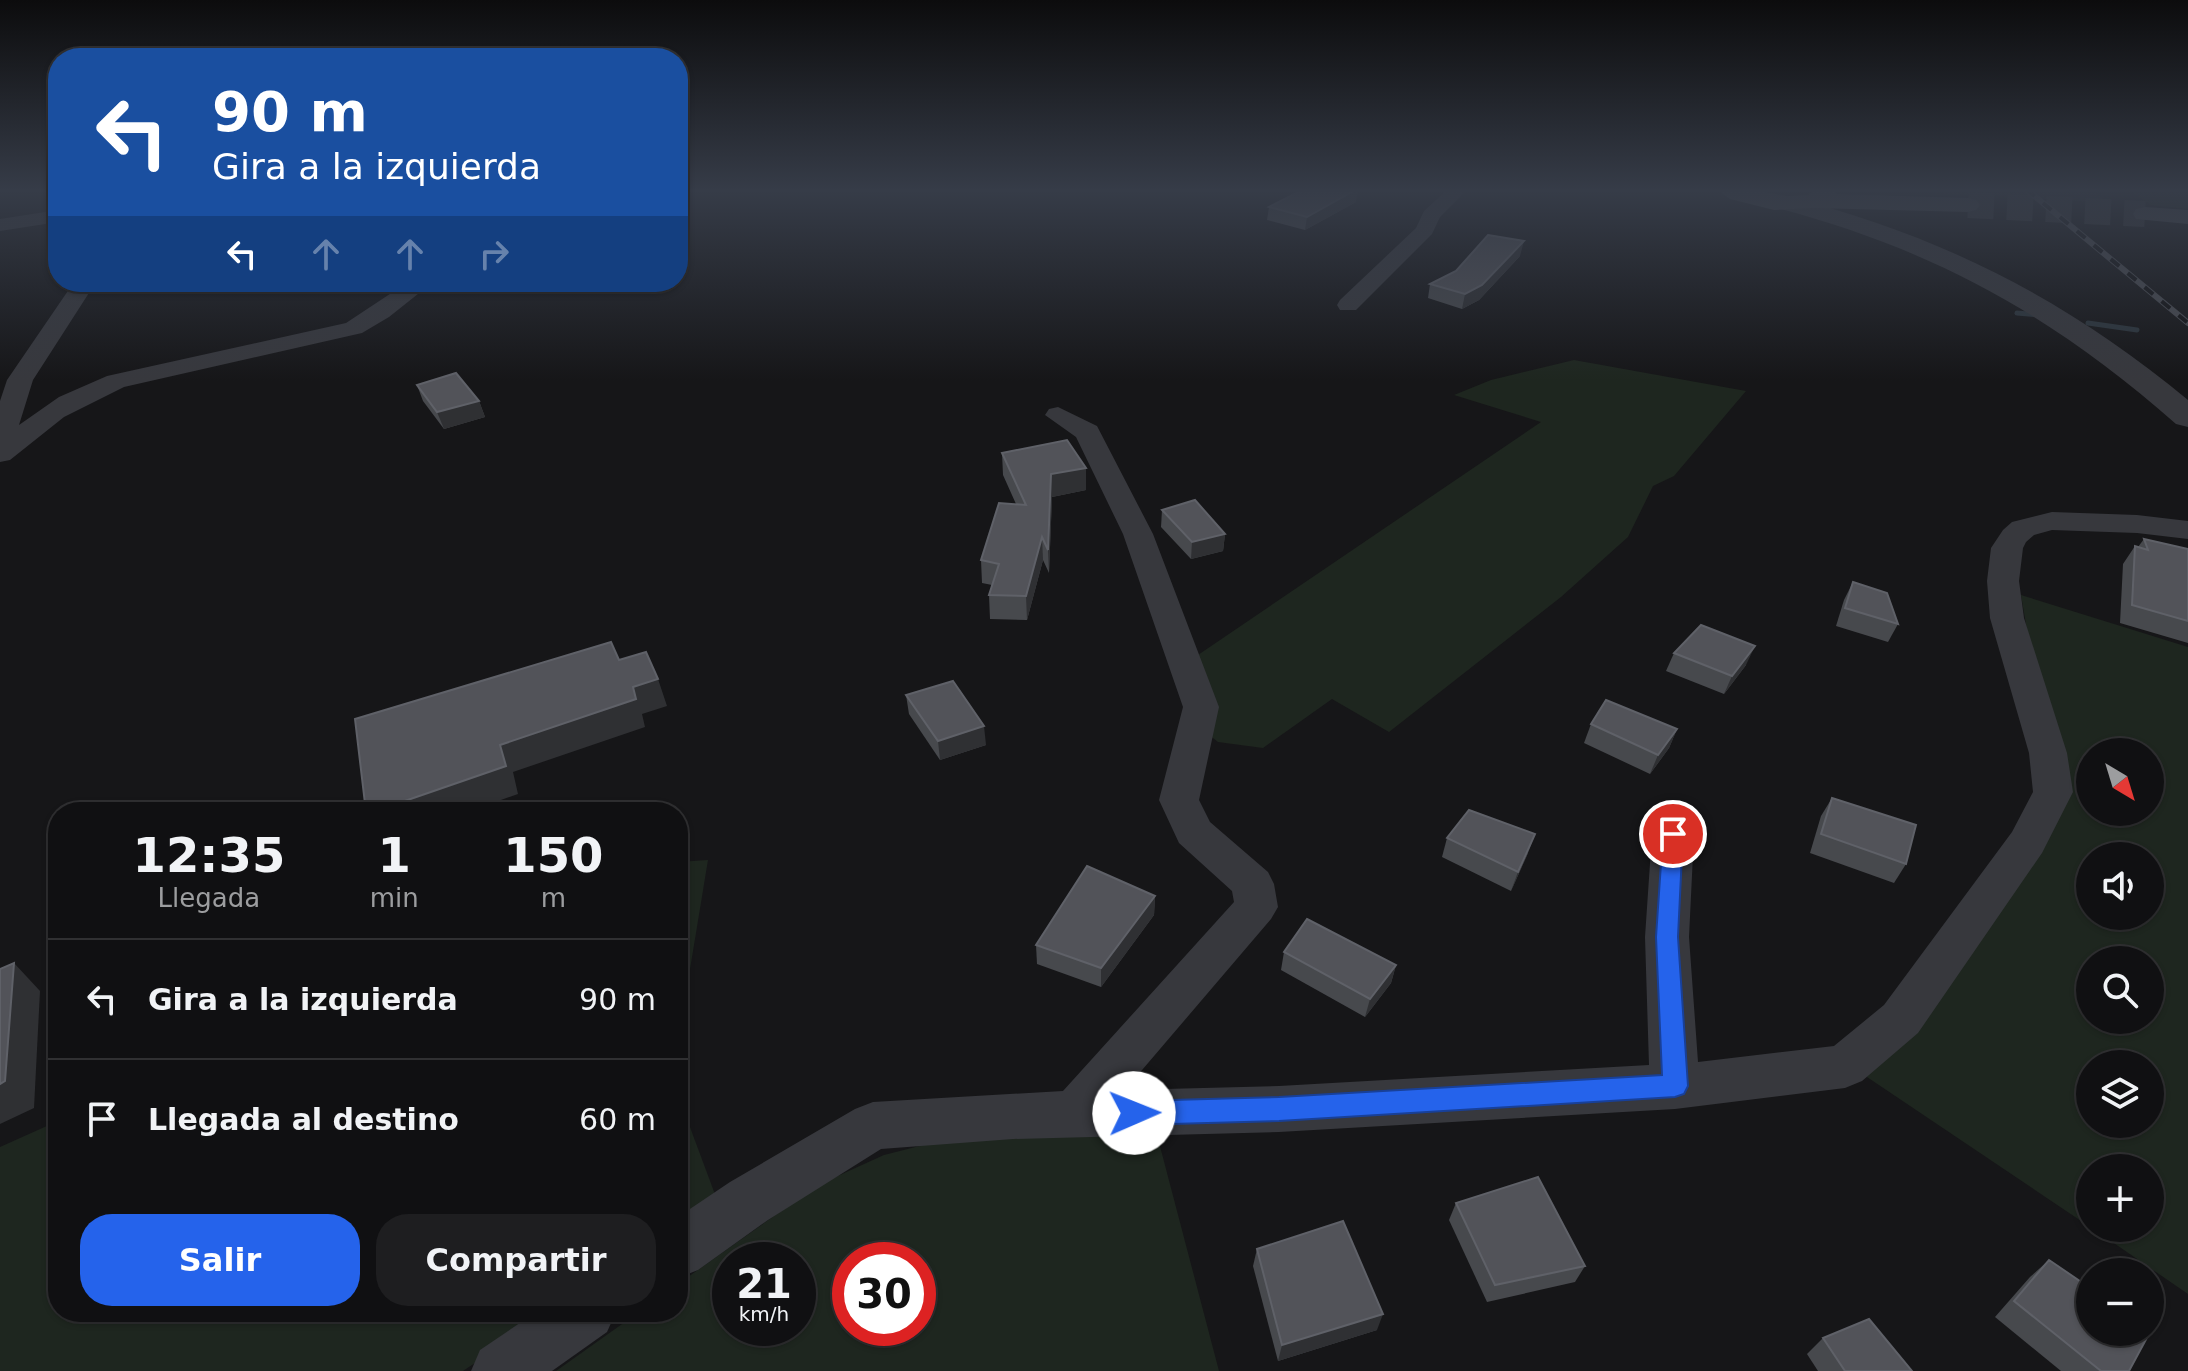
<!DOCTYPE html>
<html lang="es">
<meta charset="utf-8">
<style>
body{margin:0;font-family:"DejaVu Sans",sans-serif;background:#1e1e20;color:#f1f3f6;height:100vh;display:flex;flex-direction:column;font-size:30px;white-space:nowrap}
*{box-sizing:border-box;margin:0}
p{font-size:26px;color:#9c9d9f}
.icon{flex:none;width:44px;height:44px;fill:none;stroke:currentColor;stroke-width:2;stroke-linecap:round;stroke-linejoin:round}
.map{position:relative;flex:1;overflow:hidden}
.side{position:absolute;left:48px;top:802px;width:640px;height:520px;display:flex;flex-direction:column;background:#101012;border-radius:32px;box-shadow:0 2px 6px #0004,0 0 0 2px #303032}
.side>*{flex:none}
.banner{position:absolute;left:48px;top:48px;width:640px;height:244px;border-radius:32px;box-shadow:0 2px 6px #0004,0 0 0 2px #303032;background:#1a4fa0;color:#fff;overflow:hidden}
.needle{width:52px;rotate:142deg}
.controls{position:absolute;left:2076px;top:738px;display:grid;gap:16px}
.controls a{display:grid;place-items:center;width:88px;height:88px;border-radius:50%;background:#101012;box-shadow:0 2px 6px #0004,0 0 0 2px #303032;font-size:40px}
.speed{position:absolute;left:712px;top:1242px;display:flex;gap:16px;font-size:40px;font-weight:700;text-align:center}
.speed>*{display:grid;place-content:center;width:104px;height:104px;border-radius:50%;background:#101012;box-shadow:0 2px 6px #0004,0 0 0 2px #303032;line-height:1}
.speed small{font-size:20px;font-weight:400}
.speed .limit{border:12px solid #d22;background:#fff;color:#111}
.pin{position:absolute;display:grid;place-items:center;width:68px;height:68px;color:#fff;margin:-34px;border:4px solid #fff;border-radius:50%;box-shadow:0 2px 8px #0007}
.me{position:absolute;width:88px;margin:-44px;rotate:89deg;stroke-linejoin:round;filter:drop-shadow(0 0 6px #0008)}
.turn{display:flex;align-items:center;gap:28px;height:168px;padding:0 32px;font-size:36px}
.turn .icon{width:104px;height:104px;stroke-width:2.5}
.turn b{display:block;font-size:56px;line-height:68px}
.lanes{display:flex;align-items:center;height:76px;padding:0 32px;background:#0003;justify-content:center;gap:40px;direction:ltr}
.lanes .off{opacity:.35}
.eta{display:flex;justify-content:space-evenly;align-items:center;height:136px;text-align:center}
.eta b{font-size:48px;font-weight:700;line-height:56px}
.action{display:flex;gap:16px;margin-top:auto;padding:16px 32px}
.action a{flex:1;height:92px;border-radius:32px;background:#2563eb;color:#fff;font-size:32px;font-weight:700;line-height:92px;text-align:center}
.action a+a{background:#1e1e20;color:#f1f3f6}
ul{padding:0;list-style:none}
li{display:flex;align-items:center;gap:24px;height:120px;padding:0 32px;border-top:2px solid #303032}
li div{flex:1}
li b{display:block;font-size:30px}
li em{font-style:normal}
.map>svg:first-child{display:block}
.built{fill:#222225}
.green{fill:#1e261f;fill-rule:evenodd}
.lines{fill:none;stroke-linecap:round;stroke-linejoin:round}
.stream{stroke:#2c353c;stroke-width:5}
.secondary-tunnel{stroke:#333438;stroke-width:26;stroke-dasharray:26 13;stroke-linecap:butt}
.minor{fill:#37383d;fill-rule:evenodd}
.tertiary{fill:#37383d;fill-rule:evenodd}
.secondary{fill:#45474d;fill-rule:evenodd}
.rail-casing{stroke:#4a4c52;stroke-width:6}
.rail{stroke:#111113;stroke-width:4;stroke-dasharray:11;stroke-linecap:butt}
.wall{fill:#47494d}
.shaded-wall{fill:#2f3033}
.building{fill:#525359;stroke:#5f6168;stroke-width:2}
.route{fill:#2563eb;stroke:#184099;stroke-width:2}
</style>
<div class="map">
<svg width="2188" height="1371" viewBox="0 0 2188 1371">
<rect width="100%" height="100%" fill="#161618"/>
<!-- built -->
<polygon class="built" points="1860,189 2090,189 2109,203 1998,196"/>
<!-- green -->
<g class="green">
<polygon points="2128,189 2188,189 2188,209 2151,205"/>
<polygon points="1574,360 1746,391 1674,476 1653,486 1628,537 1561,597 1389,732 1332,699 1263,748 1218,742 1203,730 1195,657 1541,422 1454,395 1491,380"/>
<path d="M 2021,595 L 2188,647 L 2188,1294 L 2092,1228 L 2150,1228 L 2150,1168 L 2090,1168 L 2090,1227 L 1864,1075 L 2018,853 L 2048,753 ZM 2090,752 L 2150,752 L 2150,812 L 2090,812 ZM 2090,856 L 2150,856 L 2150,916 L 2090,916 ZM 2090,960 L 2150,960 L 2150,1020 L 2090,1020 ZM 2090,1064 L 2150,1064 L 2150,1124 L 2090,1124 Z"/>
<polygon points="708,860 678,1042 678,862"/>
<polygon points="678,1095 716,1197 678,1224"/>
<polygon points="58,1121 58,1312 551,1312 463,1371 0,1371 0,1147"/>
<path d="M 1156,1131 L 1219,1371 L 556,1371 L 639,1312 L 678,1312 L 678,1284 L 818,1185 L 884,1155 L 967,1134 ZM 730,1260 L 798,1260 L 798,1328 L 730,1328 ZM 850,1260 L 918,1260 L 918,1328 L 850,1328 Z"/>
</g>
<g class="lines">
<!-- stream -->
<g class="stream">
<polyline points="2017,313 2041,315"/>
<polyline points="2088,323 2137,330"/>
</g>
<!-- secondary-tunnel -->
<polyline class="secondary-tunnel" points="1968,205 2145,214"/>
<!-- minor -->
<g class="minor">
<polygon points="1448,189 1468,189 1440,217 1432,234 1356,310 1340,310 1337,305 1340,300 1416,228 1424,211"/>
<polygon points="58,210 58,222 0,231 0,219"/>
<polygon points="74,282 96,282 33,380 19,425 59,397 107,376 346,323 408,282 433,282 389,317 362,333 124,387 64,417 10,460 0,462 0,401 7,380"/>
<polygon points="1058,407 1097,426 1153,534 1219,707 1199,800 1210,822 1268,872 1274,884 1278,907 1271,919 1125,1090 1279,1086 1649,1065 1645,937 1652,834 1658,823 1673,819 1688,823 1694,834 1689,937 1698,1062 1834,1046 1884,1005 2012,832 2033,792 2029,753 1990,618 1987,581 1991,548 2003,530 2012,522 2052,512 2137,515 2188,521 2188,539 2137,533 2052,530 2034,535 2026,542 2023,548 2019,581 2024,618 2067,753 2073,792 2042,853 1918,1033 1862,1081 1845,1088 1675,1109 1279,1132 1013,1139 881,1149 768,1220 698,1270 678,1278 678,1217 730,1182 855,1109 873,1102 1063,1091 1234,902 1232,891 1179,843 1159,800 1183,707 1123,534 1076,437 1045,415 1049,409"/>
<polygon points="536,1312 616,1312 607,1332 552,1371 471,1371 480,1350"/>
</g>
<!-- tertiary -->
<path class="tertiary" d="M 1785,196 C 1939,234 2066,299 2188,400 L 2188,427 L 2176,424 C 2053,316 1936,250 1777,208 L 1773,203 L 1777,198 Z"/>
<!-- secondary -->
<g class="secondary">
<polygon points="1716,189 1748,189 1787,196 1808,195 1815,189 1837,189 1836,194 1968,198 1976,200 1980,205 1976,210 1968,212 1813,208 1774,210 1730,199"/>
<polygon points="2145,207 2188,210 2188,224 2136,219 2133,214 2136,209"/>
</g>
<defs>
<polyline id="rail" points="2026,189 2188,323"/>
</defs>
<!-- rail casing -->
<use href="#rail" class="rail-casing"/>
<!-- rail -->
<use href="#rail" class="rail"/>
</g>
<!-- wall -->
<g class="wall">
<polygon points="1356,202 1305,230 1267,220 1269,207"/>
<polygon points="1520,256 1479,300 1462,309 1428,298 1430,284"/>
<polygon points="417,385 479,401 485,417 444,429 423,401"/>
<polygon points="1002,453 1086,490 1052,497 1049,573 1043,560 1027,620 990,619 989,595 992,585 982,583 981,560 1016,504 1003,475"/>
<polygon points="1162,510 1225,534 1223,551 1191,559 1161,527"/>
<polygon points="2144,539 2188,549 2188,643 2120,623 2123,564 2135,546 2138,547"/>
<polygon points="1853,582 1898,624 1888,642 1836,626 1844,600"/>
<polygon points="1674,653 1746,665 1724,694 1666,671"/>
<polygon points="906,695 986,745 940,760 909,714"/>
<polygon points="1591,724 1677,729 1669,748 1650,774 1584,743"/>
<polygon points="1832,798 1906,864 1894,883 1810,853 1821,816"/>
<polygon points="1447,838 1528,853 1511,891 1442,857"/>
<polygon points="1155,896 1154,915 1101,987 1037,964 1036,945"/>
<polygon points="1284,952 1396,965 1391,983 1365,1017 1281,970"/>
<polygon points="1456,1203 1585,1266 1575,1282 1487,1302 1449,1220"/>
<polygon points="1257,1249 1377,1330 1278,1361 1253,1266"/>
<polygon points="2049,1260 2129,1371 2061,1371 1995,1317 2030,1277"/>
<polygon points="1823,1338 1912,1371 1818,1371 1807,1354"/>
</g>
<!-- shaded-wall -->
<g class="shaded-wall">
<polygon points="1357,189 1358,189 1356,202 1305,230 1307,217"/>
<polygon points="1524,241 1520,256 1479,300 1462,309 1465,294"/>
<polygon points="479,401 485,417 444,429 437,412"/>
<polygon points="1086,468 1086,490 1052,497 1049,573 1048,550 1051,474"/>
<polygon points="1225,534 1223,551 1191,559 1192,542"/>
<polygon points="1042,537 1043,560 1027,620 1026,596"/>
<polygon points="1755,646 1746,665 1724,694 1732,676"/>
<polygon points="658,679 667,706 642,714 645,727 513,772 518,794 467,812 373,812 500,745 633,687"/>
<polygon points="984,726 986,745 940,760 938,741"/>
<polygon points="1677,729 1669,748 1650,774 1658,755"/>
<polygon points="1535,834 1528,853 1511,891 1518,872"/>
<polygon points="1155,896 1154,915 1101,987 1101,968"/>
<polygon points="14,963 40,991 34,1108 0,1124 0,1084"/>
<polygon points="1396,965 1391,983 1365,1017 1370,999"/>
<polygon points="1383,1314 1377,1330 1278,1361 1282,1345"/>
</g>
<!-- building -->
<g class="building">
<polygon points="1304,189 1357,189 1307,217 1269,207"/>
<polygon points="1488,235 1524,241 1482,285 1465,294 1430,284 1456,271"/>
<polygon points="456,373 479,401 437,412 417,385"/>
<polygon points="1067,440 1086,468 1051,474 1048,550 1042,537 1026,596 989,595 999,564 981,560 999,503 1026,505 1002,453"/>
<polygon points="1195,500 1225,534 1192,542 1162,510"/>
<polygon points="2144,539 2188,549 2188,621 2132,605 2135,546 2148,550"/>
<polygon points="1853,582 1887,593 1898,624 1845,608"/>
<polygon points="1701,625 1755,646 1732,676 1674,653"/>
<polygon points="611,642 619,660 646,652 658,679 633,687 636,699 500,745 506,766 373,812 366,812 355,719"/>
<polygon points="953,681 984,726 938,741 906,695"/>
<polygon points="1606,700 1677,729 1658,755 1591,724"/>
<polygon points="1832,798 1916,825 1906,864 1821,834"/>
<polygon points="1469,810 1535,834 1518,872 1447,838"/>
<polygon points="1087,866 1155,896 1101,968 1036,945"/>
<polygon points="1307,919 1396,965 1370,999 1284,952"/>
<polygon points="14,963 5,1081 0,1084 0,969"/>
<polygon points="1538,1177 1585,1266 1495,1285 1456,1203"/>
<polygon points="1343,1221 1383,1314 1282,1345 1257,1249"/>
<polygon points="2049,1260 2090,1288 2090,1332 2150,1332 2129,1371 2101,1371 2014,1301"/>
<polygon points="1869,1319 1912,1371 1845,1371 1823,1338"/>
</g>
<!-- sky -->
<linearGradient id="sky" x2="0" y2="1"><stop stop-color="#0c0c0d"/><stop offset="0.5" stop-color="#363c48"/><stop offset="1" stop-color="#363c48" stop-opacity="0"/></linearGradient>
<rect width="2188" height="381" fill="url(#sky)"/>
<!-- route -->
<polygon class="route" points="1673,826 1680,829 1683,834 1678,937 1688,1086 1684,1094 1675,1097 1279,1121 1134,1125 1125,1121 1121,1113 1125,1104 1134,1101 1279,1097 1662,1075 1656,937 1663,834 1666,829"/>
</svg>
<div class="controls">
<a><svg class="needle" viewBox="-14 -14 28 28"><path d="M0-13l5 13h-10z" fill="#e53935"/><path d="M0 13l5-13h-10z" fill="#9c9d9f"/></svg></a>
<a><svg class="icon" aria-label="sound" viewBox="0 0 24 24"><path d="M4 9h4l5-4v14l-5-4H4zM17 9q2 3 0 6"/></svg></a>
<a><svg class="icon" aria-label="search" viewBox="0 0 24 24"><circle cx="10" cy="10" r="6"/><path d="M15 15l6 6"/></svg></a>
<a><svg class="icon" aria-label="layers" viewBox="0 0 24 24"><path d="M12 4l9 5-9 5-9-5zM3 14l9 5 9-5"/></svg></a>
<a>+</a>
<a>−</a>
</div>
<div class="speed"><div>21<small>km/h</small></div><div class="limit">30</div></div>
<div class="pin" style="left:1673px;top:834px;background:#d93025"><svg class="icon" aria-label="arrive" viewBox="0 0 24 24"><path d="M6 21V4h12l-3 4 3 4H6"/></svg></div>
<svg class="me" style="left:1134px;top:1113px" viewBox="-20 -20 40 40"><circle r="19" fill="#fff"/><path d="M0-13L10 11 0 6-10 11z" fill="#2563eb"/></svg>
<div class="banner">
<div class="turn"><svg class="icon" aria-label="left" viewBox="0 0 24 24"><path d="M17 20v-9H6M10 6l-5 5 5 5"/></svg><div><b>90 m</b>Gira a la izquierda</div></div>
<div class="lanes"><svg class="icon" aria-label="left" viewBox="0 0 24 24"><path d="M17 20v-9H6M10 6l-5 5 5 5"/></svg><svg class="icon off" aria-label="ahead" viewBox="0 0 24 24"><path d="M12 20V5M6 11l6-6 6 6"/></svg><svg class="icon off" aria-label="ahead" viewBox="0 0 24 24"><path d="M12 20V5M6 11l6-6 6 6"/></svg><svg class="icon off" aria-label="right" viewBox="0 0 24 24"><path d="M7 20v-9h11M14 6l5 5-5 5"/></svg></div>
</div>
<section class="side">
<div class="eta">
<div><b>12:35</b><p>Llegada</p></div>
<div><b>1</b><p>min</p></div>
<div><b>150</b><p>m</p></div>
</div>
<ul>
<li><svg class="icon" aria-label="left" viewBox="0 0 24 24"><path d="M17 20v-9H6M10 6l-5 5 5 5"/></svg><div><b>Gira a la izquierda</b></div><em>90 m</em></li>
<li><svg class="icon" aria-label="arrive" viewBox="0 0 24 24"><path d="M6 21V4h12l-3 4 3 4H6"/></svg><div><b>Llegada al destino</b></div><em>60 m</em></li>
</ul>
<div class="action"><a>Salir</a><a>Compartir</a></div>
</section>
</div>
